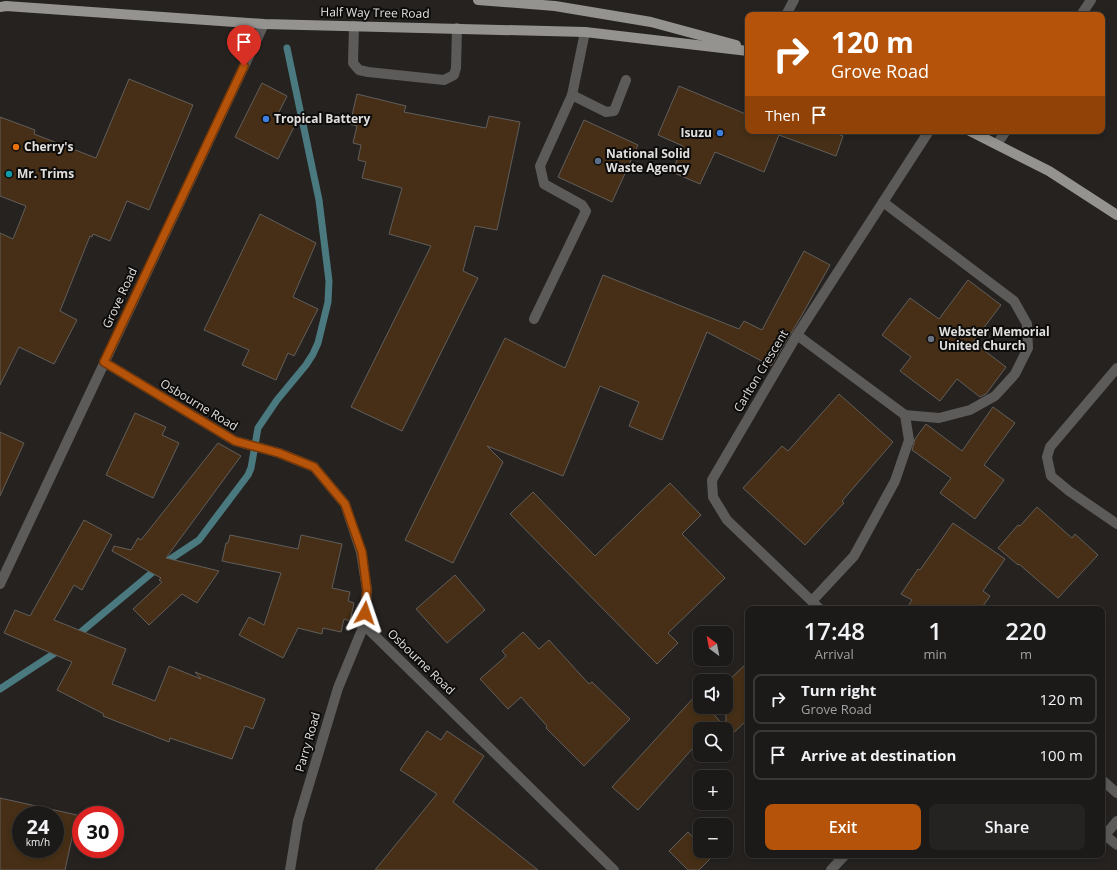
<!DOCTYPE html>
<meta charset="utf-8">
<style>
body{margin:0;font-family:"Open Sans",sans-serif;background:#252321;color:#f1f3f6;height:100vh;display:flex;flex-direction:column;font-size:15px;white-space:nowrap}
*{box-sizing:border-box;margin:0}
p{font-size:13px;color:#a0a1a2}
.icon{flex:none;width:22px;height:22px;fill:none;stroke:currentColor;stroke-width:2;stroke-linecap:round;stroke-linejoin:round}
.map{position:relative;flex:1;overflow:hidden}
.drawer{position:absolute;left:745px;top:606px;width:360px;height:252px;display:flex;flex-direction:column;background:#1c1a18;border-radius:8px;box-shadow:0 2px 6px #0003,0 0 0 1px #3a3837}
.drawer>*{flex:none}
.guide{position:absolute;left:745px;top:12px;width:360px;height:122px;border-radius:8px;box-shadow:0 2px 6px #0003,0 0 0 1px #3a3837;background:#b45309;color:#fff;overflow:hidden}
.needle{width:26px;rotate:328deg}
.fabs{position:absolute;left:693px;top:626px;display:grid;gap:8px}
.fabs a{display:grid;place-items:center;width:40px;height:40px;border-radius:8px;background:#1c1a18;box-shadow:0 2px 6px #0003,0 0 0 1px #3a3837;font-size:20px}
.speed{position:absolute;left:12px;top:806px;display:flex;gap:8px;font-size:20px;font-weight:700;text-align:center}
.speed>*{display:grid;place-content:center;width:52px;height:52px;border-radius:50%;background:#1c1a18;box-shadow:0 2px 6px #0003,0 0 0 1px #3a3837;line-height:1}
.speed small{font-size:10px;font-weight:400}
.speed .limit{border:6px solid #d22;background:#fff;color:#111}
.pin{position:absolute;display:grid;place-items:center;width:34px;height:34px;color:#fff;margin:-41px -17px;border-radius:50% 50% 50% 0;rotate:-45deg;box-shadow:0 0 4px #0007}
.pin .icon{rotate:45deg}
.me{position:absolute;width:44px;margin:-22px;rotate:5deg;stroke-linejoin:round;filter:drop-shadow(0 0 3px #0008)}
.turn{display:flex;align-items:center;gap:14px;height:84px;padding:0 20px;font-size:18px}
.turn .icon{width:52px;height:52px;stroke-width:2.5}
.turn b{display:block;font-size:28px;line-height:34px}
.then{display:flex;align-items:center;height:38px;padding:0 20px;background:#0003;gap:8px;font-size:15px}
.eta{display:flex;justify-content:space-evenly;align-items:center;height:68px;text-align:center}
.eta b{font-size:24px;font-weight:600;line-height:28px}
.cta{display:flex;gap:8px;margin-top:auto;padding:8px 20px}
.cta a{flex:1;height:46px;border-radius:8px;background:#b45309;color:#fff;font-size:16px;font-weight:600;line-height:46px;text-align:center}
.cta a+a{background:#252321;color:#f1f3f6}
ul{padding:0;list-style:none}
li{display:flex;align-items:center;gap:12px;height:50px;margin:0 8px 6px;padding:0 12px;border:2px solid #3a3837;border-radius:8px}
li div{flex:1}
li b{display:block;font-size:15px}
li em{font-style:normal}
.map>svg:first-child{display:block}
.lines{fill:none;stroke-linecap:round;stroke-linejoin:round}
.stream{stroke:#4b7980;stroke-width:7}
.building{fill:#462f16;stroke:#615e5b;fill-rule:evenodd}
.minor{stroke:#5c5b59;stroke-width:10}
.major{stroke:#95938f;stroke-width:10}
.route-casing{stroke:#753606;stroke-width:10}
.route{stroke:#b45309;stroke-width:7}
.shop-dot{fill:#3f7fe0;stroke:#0d0c0b;stroke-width:1.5}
.food-dot{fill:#e8710a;stroke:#0d0c0b;stroke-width:1.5}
.service-dot{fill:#5c6f8a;stroke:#0d0c0b;stroke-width:1.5}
.culture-dot{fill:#0f9aa8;stroke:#0d0c0b;stroke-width:1.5}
.worship-dot{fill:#6b7280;stroke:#0d0c0b;stroke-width:1.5}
.labels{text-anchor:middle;stroke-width:4;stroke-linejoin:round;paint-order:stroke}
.street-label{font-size:12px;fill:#e1dfde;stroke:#0d0c0b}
.poi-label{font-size:12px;font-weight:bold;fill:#e1dfde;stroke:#0d0c0b;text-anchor:start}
</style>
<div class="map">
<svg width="1117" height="870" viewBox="0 0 1117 870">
<rect width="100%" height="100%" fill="#252220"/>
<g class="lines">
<!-- stream -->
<g class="stream">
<polyline points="75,637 160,566 199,540 248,475 251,468 258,428 277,400 306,365 313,354 318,343 328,302 329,281 319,200 287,48"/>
<polyline points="0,689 61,649"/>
</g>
</g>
<!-- building -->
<g class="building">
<polygon points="129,79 193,105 149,210 127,201 110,241 93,234 92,237 90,236 60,311 77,320 54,364 19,347 0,385 0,233 13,239 26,206 0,196 0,117 35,130 34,134 96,158"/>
<polygon points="262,83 287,96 278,114 296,123 278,159 235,137"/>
<polygon points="679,86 748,115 748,131 829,131 843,136 836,156 779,135 764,172 715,152 700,184 672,172 683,146 658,135"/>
<polygon points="357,94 406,106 404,112 486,128 489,116 520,122 497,230 475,226 463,271 478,278 402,431 351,407 431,246 389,234 402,188 362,178 366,162 358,160 361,145 353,143 357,126 350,124"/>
<polygon points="584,120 638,145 612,202 558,177"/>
<polygon points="260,214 316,243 293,297 318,309 294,356 288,353 276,380 242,365 249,350 204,330"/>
<polygon points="804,251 830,265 802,315 771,366 707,332 662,440 629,426 639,402 600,386 563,476 487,446 503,462 453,563 405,540 505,338 565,368 603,275 739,329 744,321 762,330"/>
<polygon points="968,280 1001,305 973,342 1006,367 986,394 980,397 957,379 940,401 900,371 911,357 882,335 910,298 939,319"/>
<polygon points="839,394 893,442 842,501 844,503 805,545 743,488 782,446 788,451"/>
<polygon points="993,407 1015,423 984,465 1004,480 975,519 940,493 951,478 912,450 915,439 926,424 962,451"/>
<polygon points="135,413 166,427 162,435 179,443 153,498 106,475"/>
<polygon points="0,432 24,443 0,496"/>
<polygon points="218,443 241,456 166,558 219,571 197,603 182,594 149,625 133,609 162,582 159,580 161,578 112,551 114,546 131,550 138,538 141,540"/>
<polygon points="670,483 701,515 682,534 725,578 668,633 678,643 657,664 510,514 533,492 595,556"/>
<polygon points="1037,507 1072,538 1075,534 1098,555 1058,598 1019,564 1018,565 998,548 1018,525 1020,526"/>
<polygon points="84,520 112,535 82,590 74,585 54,620 126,649 112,684 155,701 169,666 201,679 195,672 265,699 253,729 245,726 232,759 170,738 169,742 103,716 104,714 57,690 72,662 4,633 15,610 30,616"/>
<polygon points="953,523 1005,559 983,591 990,596 981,609 906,609 912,600 901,594 918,569 920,570"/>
<polygon points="230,535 298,549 301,535 342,544 332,588 350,592 348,601 354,603 350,621 344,619 341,632 323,628 322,634 298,628 283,658 239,635 249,617 264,625 281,573 222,561 226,543 228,543"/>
<polygon points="455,575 485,610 447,643 416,609"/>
<polygon points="523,632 539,649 549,640 589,684 592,682 630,719 584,766 546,728 547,726 521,697 508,709 480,679 506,656 502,651"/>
<polygon points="748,662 748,719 726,740 726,729 700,729 700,755 711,755 705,761 693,748 638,810 612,787 696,695 700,699 700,707 707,707 726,728 726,683"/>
<polygon points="427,731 441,740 447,731 484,756 453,802 538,870 375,870 437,794 400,770"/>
<path d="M 0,798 L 77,815 L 65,870 L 0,870 ZM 21,815 L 55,815 L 55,849 L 21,849 Z"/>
<polygon points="688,832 700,845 700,851 706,851 712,857 699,870 688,870 669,851"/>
</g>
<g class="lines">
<!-- minor -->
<g class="minor">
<polyline points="786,15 794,0"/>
<polyline points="1081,15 1091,0"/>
<polyline points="354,26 353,63 359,70 368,72 444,80 454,75 456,68 457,28"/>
<polyline points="572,95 606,112 614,111 626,80"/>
<polyline points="997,144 1006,131"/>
<polyline points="534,319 586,211 582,205 544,184 540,166 572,95 585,32"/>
<polyline points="797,335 905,415 939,418 970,410 995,396 1015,374 1028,348 1027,324 1014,301 883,202"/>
<polyline points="104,362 235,441 279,453 314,467 345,504 361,552 367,590 364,625 338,688 298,821 290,870"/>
<polyline points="1117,368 1050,447 1047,457 1051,476 1069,491 1117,524"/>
<polyline points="0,584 264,24"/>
<polyline points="812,601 854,556 895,481 909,440 905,415"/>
<polyline points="820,609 727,520 713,497 712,480 797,335 929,131"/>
<polyline points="364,625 614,870"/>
<polyline points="1102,780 1117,793"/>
<polyline points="1106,836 1117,845"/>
<polyline points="1102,839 1117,821"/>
<polyline points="831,870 845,855"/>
</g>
<!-- major -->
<g class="major">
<polyline points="478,0 555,6 651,22 736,45"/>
<polyline points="0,7 6,6 264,24 585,32 748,51"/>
<polyline points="970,131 1049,171 1117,215"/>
</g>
</g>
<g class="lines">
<defs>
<polyline id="route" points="244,66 104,362 235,441 279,453 314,467 345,504 362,552 367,590 365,613"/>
</defs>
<!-- route casing -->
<use href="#route" class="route-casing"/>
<!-- route -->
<use href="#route" class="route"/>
</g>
<!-- markers -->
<g class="shop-dot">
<circle cx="266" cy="119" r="4"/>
<circle cx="720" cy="133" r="4"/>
</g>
<circle class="food-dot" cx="16" cy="147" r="4"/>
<circle class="service-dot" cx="598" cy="161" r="4"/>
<circle class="culture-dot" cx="9" cy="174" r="4"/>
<circle class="worship-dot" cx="931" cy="339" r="4"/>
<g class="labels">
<!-- street labels -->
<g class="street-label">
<text transform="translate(375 13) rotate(1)" y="4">Half Way Tree Road</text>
<text transform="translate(120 298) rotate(-65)" y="4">Grove Road</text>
<text transform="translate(761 371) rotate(-59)" y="4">Carlton Crescent</text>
<text transform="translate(199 405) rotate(31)" y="4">Osbourne Road</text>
<text transform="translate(421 662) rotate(44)" y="4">Osbourne Road</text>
<text transform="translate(308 742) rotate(-74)" y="4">Parry Road</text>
</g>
<!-- poi labels -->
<g class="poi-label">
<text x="274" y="123">Tropical Battery</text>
<text x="712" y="137" text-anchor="end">Isuzu</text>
<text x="24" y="151">Cherry's</text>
<text x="606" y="158">National Solid<tspan x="606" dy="14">Waste Agency</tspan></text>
<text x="17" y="178">Mr. Trims</text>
<text x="939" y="336">Webster Memorial<tspan x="939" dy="14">United Church</tspan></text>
</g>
</g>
</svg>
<div class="fabs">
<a><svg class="needle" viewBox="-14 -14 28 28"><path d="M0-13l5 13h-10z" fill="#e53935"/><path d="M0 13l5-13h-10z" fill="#a0a1a2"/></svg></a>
<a><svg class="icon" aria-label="sound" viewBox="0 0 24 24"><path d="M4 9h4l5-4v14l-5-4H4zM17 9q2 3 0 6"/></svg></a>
<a><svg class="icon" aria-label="search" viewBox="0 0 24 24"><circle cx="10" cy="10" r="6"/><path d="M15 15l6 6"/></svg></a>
<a>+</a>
<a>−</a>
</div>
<div class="speed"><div>24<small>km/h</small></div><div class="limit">30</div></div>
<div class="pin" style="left:244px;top:66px;background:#d93025"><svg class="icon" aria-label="arrive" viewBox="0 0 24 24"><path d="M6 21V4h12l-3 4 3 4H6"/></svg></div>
<svg class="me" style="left:365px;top:613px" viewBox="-20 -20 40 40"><path d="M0-17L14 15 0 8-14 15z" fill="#b45309" stroke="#fff" stroke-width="4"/></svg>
<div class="guide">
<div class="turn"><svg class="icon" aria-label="right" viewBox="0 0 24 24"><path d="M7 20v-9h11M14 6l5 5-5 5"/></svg><div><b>120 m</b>Grove Road</div></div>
<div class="then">Then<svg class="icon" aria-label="arrive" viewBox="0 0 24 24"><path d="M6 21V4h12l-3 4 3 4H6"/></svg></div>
</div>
<section class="drawer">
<div class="eta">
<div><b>17:48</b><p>Arrival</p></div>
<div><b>1</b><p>min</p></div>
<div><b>220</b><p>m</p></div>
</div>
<ul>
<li><svg class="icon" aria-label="right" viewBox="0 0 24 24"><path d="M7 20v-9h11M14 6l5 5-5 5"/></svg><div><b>Turn right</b><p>Grove Road</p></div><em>120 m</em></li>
<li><svg class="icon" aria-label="arrive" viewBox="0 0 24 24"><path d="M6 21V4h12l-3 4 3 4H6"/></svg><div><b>Arrive at destination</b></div><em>100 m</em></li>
</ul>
<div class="cta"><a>Exit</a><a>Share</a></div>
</section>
</div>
